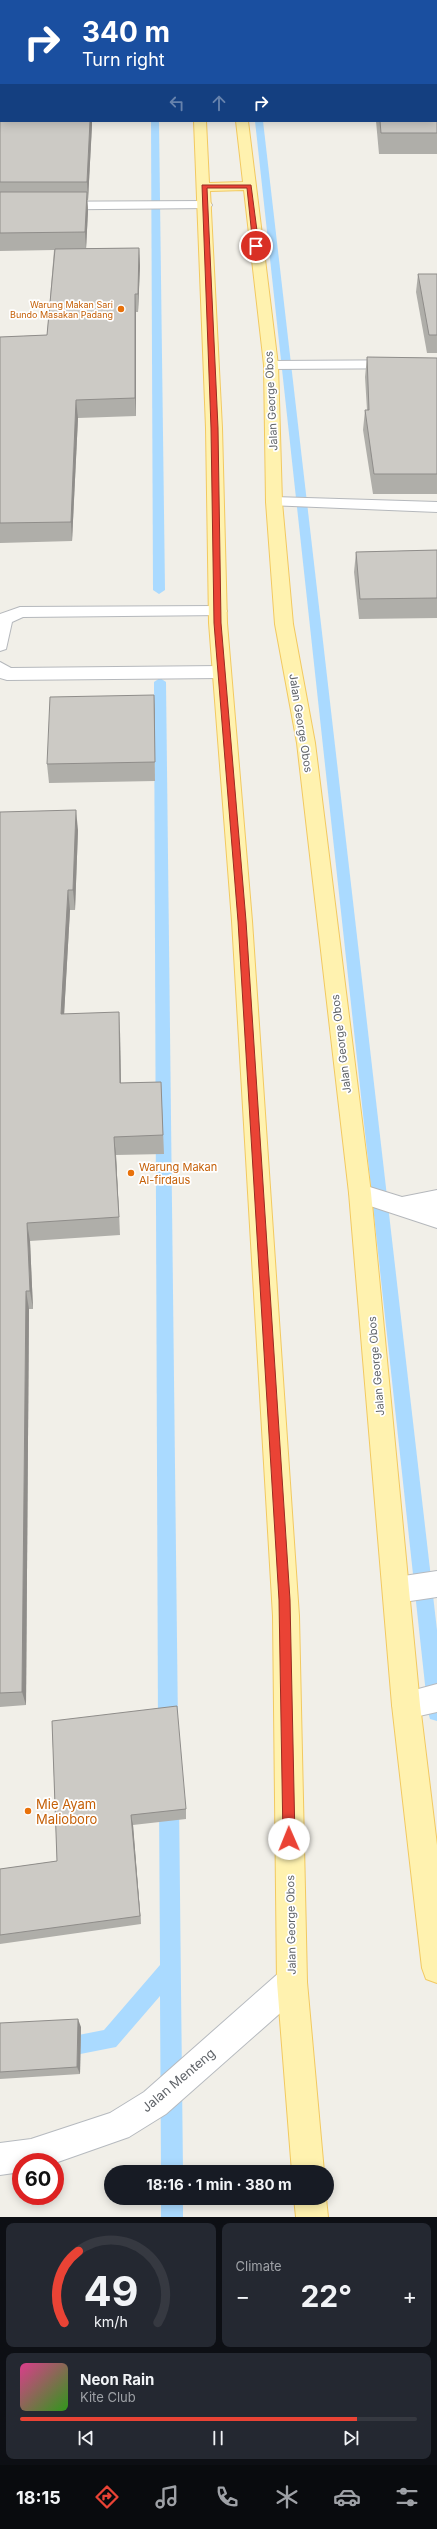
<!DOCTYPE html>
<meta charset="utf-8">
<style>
:root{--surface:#171b24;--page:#242831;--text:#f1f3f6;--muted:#9ea1a6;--line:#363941;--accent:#ea4335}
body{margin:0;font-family:Inter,sans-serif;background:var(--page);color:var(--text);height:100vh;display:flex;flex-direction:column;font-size:15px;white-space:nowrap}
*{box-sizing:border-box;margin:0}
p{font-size:13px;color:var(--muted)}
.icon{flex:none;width:22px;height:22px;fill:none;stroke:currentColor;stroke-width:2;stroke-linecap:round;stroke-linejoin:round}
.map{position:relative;height:2217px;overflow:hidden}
.side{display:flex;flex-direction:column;gap:6px;padding:6px;background:#0d0f14;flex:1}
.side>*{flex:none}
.hud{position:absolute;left:0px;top:0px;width:437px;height:122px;box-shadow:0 2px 10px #0003;background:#1a4fa0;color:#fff;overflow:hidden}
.speed{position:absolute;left:12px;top:2153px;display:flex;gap:8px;font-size:20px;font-weight:700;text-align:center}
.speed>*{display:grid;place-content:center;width:52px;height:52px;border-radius:50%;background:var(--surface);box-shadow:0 2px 10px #0003;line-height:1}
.speed .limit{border:6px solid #d22;background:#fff;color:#111}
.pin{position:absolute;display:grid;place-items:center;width:34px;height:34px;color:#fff;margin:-17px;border:2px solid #fff;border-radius:50%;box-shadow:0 1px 4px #0007}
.me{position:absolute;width:44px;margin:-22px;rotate:359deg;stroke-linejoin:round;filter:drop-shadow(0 0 3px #0008)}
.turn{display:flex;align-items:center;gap:14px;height:84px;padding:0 16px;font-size:18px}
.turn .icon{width:52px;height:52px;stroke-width:2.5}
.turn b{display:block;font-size:28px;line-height:34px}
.lanes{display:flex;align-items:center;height:38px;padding:0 16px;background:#0003;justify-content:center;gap:20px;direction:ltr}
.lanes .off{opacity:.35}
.big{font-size:30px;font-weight:700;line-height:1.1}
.side .widget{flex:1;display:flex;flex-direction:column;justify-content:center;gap:6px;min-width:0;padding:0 14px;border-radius:8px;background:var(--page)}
.side .dial{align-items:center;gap:0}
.dial svg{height:104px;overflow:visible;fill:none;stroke:var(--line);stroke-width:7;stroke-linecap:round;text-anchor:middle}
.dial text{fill:var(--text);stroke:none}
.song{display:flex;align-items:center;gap:12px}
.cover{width:48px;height:48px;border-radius:6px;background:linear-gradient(135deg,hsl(330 70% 55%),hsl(110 70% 35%))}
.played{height:4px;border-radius:2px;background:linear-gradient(90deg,var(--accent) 85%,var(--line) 85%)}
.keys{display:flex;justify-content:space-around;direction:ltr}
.heat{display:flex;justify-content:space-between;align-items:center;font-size:22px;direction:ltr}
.side .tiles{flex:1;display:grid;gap:6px;grid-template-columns:1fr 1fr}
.widget:last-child{grid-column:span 2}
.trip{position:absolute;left:104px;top:2165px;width:230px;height:40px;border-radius:20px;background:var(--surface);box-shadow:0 2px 10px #0003;font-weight:700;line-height:40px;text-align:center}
.menu{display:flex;height:64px;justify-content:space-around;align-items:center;background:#090b0e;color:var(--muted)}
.menu .icon{width:28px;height:28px}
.menu .current{color:var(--accent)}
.menu b{font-size:18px;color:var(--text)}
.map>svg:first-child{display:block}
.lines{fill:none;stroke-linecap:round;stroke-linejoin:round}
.stream{fill:#aadaff;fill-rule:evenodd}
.lane-casing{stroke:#b5b8bc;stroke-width:2}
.street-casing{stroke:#b5b8bc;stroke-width:2}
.secondary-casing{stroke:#b6babf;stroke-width:2}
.primary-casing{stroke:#f2c960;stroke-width:2}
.lane{fill:#fff;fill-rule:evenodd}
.street{fill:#fff;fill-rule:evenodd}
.secondary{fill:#fff;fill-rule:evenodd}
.primary{fill:#fff2af;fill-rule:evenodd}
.wall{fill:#afaea9}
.shaded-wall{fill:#8f8d8a}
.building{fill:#cccac5;stroke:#8f8d8a}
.route{fill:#ea4335;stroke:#982c22}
.food-dot{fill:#e8710a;stroke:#fff;stroke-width:1.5}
.labels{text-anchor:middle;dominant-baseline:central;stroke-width:3.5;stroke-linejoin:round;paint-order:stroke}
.far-food-label{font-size:9px;fill:#c56008;stroke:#fff;text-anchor:end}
.street-label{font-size:11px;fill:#5f6368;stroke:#fff}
.food-label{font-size:11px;fill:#c56008;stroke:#fff;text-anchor:start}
.near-food-label{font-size:13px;fill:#c56008;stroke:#fff;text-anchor:start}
.near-street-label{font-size:13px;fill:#5f6368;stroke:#fff}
</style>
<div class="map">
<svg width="437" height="2217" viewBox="0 0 437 2217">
<rect width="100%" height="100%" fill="#f1efe8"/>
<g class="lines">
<!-- stream -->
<g class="stream">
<rect x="150" y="0" width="8" height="1"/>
<rect x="242" y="0" width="8" height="1"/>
<path d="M151,121h8l6,469 -6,4 -6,-4z"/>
<path d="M255,121h8l174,1509v91l-7,-2 -2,-7z"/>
<path d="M160,678l6,4 12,1045 -3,7 -7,3 -7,-3 -3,-7 -4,-1045z"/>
<path d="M169,1791l7,3 3,7 4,371h-22l-1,-176 -44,51 -56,11 -7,-4 -4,-7 4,-7 51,-10 56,-65 -1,-164 3,-7z"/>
<rect x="161" y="2198" width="22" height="19"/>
</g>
<!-- lane casing -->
<g class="lane-casing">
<g id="lane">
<path d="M279,0h12l-13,1z"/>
<path d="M218,606l6,1 3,4 -3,4 -201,2 -11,5 -6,27 -6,2v-37l20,-7z"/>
<path d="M0,662l11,6 210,-2 6,2 3,4 -3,4 -6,2 -214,2 -7,-2z"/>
<path d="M360,1184l42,13 35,-7v38l-85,-28 -3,-7 3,-7z"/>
</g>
</g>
<!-- street casing -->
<g class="street-casing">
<g id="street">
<path d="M205,201l5,1 2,3 -2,3 -210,2v-8z"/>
<path d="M437,360v8l-166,1 -7,-4 7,-4z"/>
<path d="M274,497l163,5v10l-169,-7 -2,-3z"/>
</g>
</g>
<!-- secondary casing -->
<g class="secondary-casing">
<g id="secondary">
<path d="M437,1571v26l-40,6 -9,-4 -4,-9 4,-9 9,-4z"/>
<path d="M437,1684v28l-31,7 -10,-4 -4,-10 4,-10z"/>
<path d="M292,1967l11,4 4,11 -4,11 -137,121 -37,23 -74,26 -34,-1v10l-21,3v-32l31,-4 79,-26 34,-21 137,-121z"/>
</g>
</g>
<!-- primary casing -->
<g class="primary-casing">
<g id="primary">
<rect x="179" y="0" width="12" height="1"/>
<rect x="226" y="0" width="12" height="1"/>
<path d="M194,121h12l3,62 34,-1 -7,-61h12l30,244 4,137 11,122 22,119 56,450 49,512 17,140v138l-11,-4 -4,-11 -30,-263 -43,-512 -52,-450 -22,-119 -9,-122 -2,-137 -20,-175 -34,1 12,237 5,195 25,298 47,695 8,366 17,190h-32l-15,-190 -4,-366 -41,-695 -23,-298 -3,-195z"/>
<path d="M294,2198h32l2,19h-32z"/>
</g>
</g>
<!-- lane -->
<use href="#lane" class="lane"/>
<!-- street -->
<use href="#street" class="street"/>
<!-- secondary -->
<use href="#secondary" class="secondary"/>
<!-- primary -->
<use href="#primary" class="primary"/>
</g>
<!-- wall -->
<g class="wall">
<path d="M0,0h56v1h-55l91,124 -4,75h-1l1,11 -2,37h53l1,18 -2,46h-2v104l-58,2 -6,123 -72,2v-206l47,-2 7,-85 -54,1z"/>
<path d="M303,0h134v154h-58l-3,-33h60v-120h-133z"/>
<path d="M418,274h19v79h-10l-11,-61z"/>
<path d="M367,357l70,1v136h-64l-10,-64 2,-20h2l-2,-33z"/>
<path d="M437,550v68l-78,1 -5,-47 2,-20z"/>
<path d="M154,695l1,86 -106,2 -2,-19z"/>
<path d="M0,812l78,18 -3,80h-5l-6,104 56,17 1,52 40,-1 3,72 -48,1 4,80 -90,6 3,68h-4l-3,396 -26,2z"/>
<path d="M52,1721l134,88v10l-53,6 8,99 -141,20v-75l57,-8z"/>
<path d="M0,2023l81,4 -1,47 -80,5z"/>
</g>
<!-- shaded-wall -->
<g class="shaded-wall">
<path d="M90,121h2v4l-4,75 -1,-18z"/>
<path d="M87,192l1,19 -2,39 -1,-18z"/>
<path d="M139,248l1,18 -2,46v-18z"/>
<path d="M135,294l1,18v104l-1,-18z"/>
<path d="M76,400l2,18 -6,123 -1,-19z"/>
<path d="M154,695l1,18v68v-19z"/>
<path d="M76,810l2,20 -3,80 -2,-20z"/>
<path d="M68,890l2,20 -7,124 -2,-20z"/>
<path d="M119,1012l1,19 1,71 -1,-19z"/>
<path d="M114,1137l2,18 4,80 -1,-18z"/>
<path d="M27,1223l3,18 3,68 -3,-18z"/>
<path d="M26,1291l3,18 -3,396 -4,-13z"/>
<path d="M131,1815l2,10 8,99 -1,-8z"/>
<path d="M78,2019l3,8 -1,47 -3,-7z"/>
</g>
<!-- building -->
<g class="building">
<path d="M0,0h51v1h-50v120h89l-3,61h-87v-113l1,-6h-1v-42l1,-6 -1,-1z"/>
<path d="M304,0h133v44h-1l1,9v80h-56l-1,-12h56v-120h-132z"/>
<path d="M0,192h87l-2,40 -85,1z"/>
<path d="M139,248l-1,46h-3v104l-59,2 -5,122 -71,1v-186l47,-2 8,-86z"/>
<path d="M418,274h19v61h-8z"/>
<path d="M367,357l70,1v116h-63l-9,-64h4z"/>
<path d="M437,550v48l-77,1 -4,-47z"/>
<path d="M154,695l1,67 -108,2 3,-67z"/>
<path d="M76,810l-3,80h-5l-7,124 58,-2 1,71 41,-1 2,53 -49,2 5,80 -92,6 3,68h-4l-4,401 -22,1v-881z"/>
<path d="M177,1706l9,103 -55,6 9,101 -140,19v-66l57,-8 -5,-140z"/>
<path d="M78,2019l-1,48 -77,5v-49z"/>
</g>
<!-- route -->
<path class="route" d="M202,185h49l8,61h-6l-6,-58h-40l11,240 3,195 25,298 44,679 5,239 -6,6 -6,-6 -4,-239 -41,-679 -24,-298 -3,-195z"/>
<!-- markers -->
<g class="food-dot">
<circle cx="121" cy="309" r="4"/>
<circle cx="131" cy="1173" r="4"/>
<circle cx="28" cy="1811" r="4"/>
</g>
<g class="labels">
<!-- far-food labels -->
<g class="far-food-label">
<text x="113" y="304">Warung Makan Sari<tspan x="113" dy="10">Bundo Masakan Padang</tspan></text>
</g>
<!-- street labels -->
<g class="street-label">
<text transform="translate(271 401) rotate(-93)">Jalan George Obos</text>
<text transform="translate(301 723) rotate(81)">Jalan George Obos</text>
<text transform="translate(341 1044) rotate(-97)">Jalan George Obos</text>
<text transform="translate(376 1366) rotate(-95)">Jalan George Obos</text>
<text transform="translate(291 1925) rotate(-91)">Jalan George Obos</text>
</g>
<!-- food labels -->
<g class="food-label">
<text x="139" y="1167">Warung Makan<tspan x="139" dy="13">Al-firdaus</tspan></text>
</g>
<!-- near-food labels -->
<g class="near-food-label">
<text x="36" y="1804">Mie Ayam<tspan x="36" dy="15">Malioboro</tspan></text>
</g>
<!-- near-street labels -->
<g class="near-street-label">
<text transform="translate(178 2080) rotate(-40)">Jalan Menteng</text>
</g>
</g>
</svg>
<div class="speed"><div class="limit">60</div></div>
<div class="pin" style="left:256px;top:246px;background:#d93025"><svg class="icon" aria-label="arrive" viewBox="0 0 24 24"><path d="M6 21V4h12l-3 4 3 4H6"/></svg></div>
<svg class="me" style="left:289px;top:1839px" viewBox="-20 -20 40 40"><circle r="19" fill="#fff"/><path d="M0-13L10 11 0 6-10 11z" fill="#ea4335"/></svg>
<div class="trip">18:16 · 1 min · 380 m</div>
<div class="hud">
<div class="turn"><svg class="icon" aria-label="right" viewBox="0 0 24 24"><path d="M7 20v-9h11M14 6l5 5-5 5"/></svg><div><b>340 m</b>Turn right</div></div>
<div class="lanes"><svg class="icon off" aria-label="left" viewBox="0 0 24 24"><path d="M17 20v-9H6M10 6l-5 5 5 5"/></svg><svg class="icon off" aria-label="ahead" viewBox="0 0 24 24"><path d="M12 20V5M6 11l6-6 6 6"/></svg><svg class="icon" aria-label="right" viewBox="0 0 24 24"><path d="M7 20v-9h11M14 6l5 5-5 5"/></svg></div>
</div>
</div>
<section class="side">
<div class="tiles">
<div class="widget dial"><svg viewBox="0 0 100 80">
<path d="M14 69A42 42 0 1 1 86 69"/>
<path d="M14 69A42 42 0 0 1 25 14" stroke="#ea4335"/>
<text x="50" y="56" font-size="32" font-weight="700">49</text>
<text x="50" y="72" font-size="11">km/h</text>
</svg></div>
<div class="widget"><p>Climate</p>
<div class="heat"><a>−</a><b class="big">22°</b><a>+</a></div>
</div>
<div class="widget">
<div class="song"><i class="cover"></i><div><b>Neon Rain</b><p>Kite Club</p></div></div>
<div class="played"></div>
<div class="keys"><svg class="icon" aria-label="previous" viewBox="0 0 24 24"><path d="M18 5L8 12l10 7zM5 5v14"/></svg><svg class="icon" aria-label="pause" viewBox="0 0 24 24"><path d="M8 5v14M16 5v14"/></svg><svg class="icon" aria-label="next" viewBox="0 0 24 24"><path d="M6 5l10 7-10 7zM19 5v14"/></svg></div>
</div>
</div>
</section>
<nav class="menu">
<b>18:15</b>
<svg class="icon current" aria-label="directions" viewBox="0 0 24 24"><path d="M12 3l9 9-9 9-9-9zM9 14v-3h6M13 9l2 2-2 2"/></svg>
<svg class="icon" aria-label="music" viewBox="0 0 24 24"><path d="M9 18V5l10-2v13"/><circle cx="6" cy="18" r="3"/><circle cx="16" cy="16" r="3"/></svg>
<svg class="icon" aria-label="phone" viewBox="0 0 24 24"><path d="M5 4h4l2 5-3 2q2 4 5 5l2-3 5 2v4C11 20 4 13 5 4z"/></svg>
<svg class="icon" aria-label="climate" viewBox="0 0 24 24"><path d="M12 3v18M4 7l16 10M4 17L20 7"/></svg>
<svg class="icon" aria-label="car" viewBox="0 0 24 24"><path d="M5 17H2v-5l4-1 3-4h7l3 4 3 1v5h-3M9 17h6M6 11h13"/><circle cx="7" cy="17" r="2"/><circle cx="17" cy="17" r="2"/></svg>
<svg class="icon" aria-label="filters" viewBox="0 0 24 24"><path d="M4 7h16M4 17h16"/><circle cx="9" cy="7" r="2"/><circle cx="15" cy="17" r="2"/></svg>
</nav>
